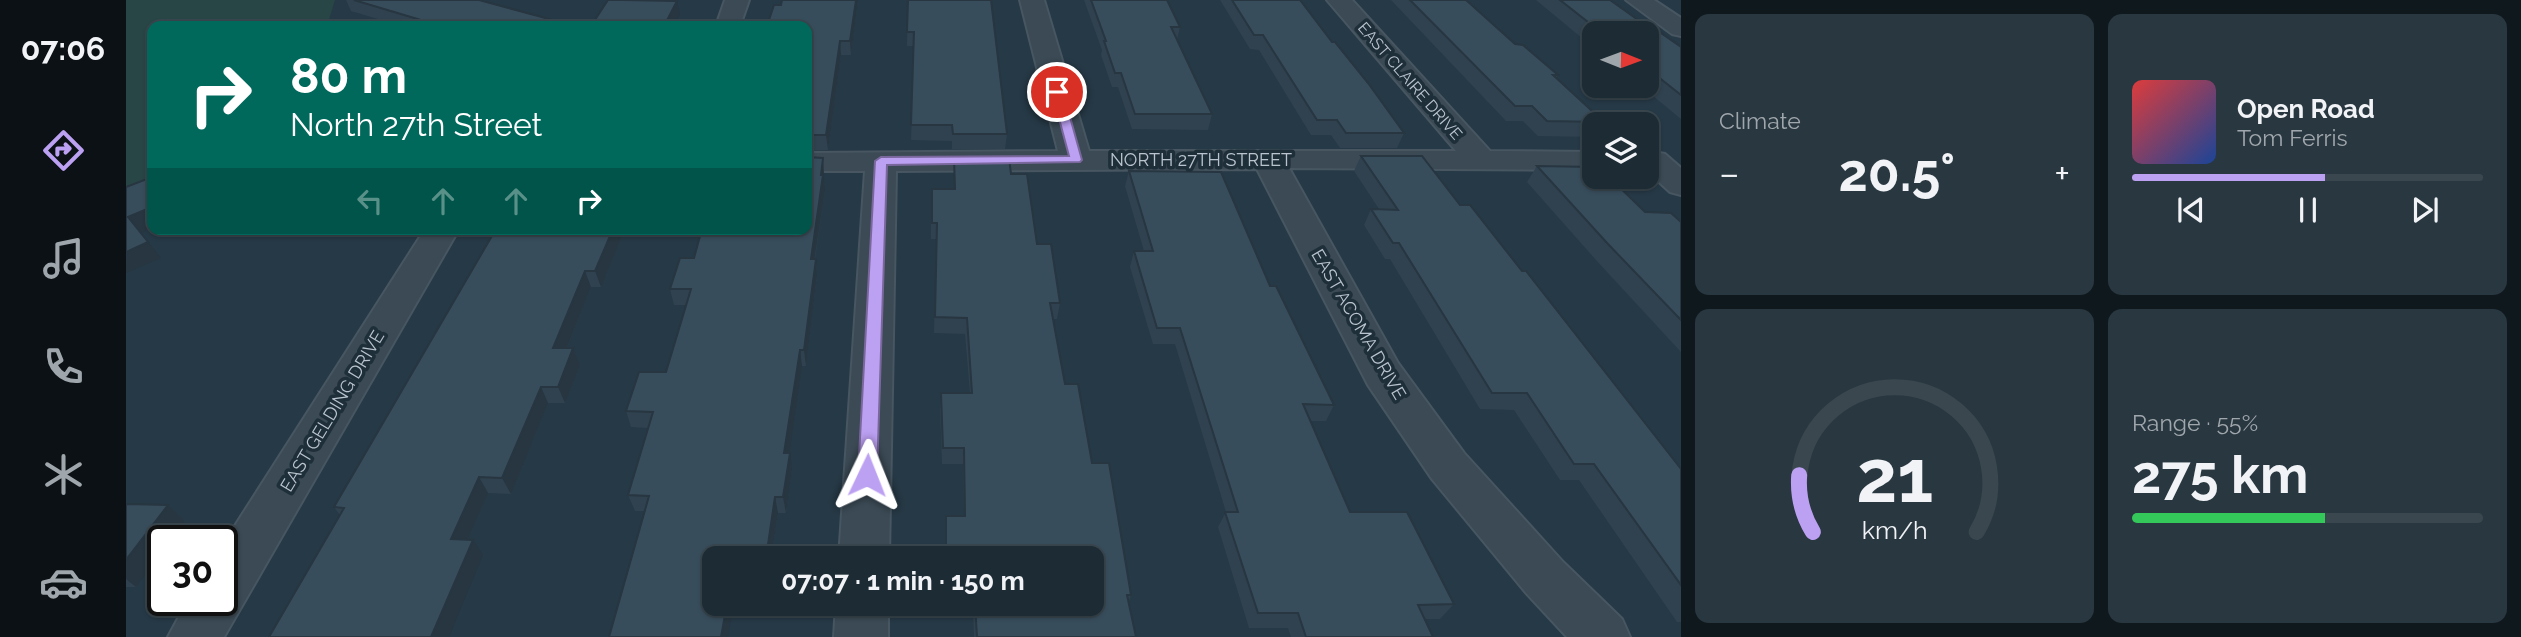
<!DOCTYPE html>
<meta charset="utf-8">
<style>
:root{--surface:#1c2b34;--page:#293740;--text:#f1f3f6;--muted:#a0a7ac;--line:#3a474f;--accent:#bca0f2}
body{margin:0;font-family:Raleway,sans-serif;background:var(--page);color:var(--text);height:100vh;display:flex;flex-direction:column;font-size:26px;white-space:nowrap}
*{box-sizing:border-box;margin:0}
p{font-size:23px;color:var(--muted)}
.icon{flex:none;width:38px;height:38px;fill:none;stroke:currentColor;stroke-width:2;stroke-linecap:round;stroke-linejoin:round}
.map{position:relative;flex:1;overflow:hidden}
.drawer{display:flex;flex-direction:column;gap:14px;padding:14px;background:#0f181d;width:840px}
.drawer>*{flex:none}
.hud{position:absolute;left:21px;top:21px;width:665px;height:214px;border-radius:14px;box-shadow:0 2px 5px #0004,0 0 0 2px var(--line);background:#00695c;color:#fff;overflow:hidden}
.needle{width:46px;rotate:91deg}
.fabs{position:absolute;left:1456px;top:21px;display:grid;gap:14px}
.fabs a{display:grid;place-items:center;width:77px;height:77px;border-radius:14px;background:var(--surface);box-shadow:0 2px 5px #0004,0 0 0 2px var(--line);font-size:35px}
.speed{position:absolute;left:21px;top:525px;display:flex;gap:14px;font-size:35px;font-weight:700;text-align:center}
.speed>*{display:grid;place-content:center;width:91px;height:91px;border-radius:50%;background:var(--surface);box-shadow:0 2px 5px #0004,0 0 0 2px var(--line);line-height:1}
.speed .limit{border:4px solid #111;border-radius:10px;background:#fff;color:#111}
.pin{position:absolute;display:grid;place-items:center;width:60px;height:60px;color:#fff;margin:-30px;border:4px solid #fff;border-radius:50%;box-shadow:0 2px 7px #0007}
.me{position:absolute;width:77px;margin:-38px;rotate:2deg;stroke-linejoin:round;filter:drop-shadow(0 0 5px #0008)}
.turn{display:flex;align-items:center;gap:24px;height:147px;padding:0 28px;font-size:32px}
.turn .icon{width:91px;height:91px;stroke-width:2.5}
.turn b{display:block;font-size:49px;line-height:60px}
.lanes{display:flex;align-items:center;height:66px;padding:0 28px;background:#0003;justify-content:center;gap:35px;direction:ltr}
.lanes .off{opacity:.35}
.big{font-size:52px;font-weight:700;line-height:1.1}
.drawer .tile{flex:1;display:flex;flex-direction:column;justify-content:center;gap:10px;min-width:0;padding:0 24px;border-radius:14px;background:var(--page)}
.drawer .dial{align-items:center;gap:0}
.dial svg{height:182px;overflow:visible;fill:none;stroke:var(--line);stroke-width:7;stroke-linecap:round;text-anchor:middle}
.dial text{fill:var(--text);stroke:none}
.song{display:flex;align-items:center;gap:21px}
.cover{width:84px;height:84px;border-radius:10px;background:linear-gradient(135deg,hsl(0 70% 55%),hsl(220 70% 35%))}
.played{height:7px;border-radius:4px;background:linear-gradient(90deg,var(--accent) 55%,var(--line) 55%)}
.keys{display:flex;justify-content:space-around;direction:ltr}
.heat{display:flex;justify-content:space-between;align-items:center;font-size:38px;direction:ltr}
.charge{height:10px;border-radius:5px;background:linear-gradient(90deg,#34c759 55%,var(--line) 0)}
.drawer .tiles{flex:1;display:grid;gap:14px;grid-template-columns:repeat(2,1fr)}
.trip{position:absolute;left:576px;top:546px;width:402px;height:70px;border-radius:14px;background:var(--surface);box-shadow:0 2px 5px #0004,0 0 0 2px var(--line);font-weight:700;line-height:70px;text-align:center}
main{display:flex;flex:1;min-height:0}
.tabs{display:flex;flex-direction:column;width:126px;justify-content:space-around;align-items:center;background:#0b1115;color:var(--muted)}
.tabs .icon{width:49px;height:49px}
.tabs .current{color:var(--accent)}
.tabs b{font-size:32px;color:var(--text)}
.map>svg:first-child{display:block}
.green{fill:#284645}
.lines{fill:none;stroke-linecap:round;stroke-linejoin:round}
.minor-casing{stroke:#475661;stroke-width:4}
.minor{fill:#3b4a55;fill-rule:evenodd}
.wall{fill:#30424f}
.shaded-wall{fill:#273640}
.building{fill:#384d5c;stroke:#273640;stroke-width:2}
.route{fill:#bca0f2;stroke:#7a689d;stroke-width:2}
.labels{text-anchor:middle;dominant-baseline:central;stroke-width:7;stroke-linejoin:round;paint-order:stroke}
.far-street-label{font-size:16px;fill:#b9c4ce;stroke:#1f2f3a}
.street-label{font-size:18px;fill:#b9c4ce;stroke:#1f2f3a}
</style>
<main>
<nav class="tabs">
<b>07:06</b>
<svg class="icon current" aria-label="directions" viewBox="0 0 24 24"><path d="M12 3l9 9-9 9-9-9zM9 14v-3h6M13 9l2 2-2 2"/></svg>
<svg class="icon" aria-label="music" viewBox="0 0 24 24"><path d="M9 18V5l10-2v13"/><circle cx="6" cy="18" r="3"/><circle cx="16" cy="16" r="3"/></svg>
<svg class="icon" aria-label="phone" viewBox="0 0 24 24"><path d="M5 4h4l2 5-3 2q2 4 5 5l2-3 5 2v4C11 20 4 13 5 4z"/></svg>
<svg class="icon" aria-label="climate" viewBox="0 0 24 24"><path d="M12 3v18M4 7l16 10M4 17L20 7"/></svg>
<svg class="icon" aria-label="car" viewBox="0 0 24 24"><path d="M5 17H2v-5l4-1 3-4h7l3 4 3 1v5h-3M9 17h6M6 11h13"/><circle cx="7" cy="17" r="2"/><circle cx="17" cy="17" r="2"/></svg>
</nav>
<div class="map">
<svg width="1555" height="637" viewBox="0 0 1555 637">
<rect width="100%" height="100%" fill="#263946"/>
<!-- green -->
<path class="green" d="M0,0h209l-8,26h-175v166l-26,7z"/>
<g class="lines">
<!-- minor casing -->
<g class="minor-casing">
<g id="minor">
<path d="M599,0h24l-9,26h-24z"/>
<path d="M894,0h24l45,151h367l-129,-151h25l138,151 104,1v18l-305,-2 109,195 66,90 99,109 59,57 8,18h-63l-40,-43 -95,-115 -64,-94 -111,-216 -361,2 -7,387h-50l26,-387h-58v-18l251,-2z"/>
<path d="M1500,0h28l27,18v18l-9,-2z"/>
<path d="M1528,152l11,2 16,14v27l-11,-3 -23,-21v-18z"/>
<path d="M299,229h34l-235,408h-56l20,-37h34v-54z"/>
<path d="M710,604h52v33h-54z"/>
</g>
</g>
<!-- minor -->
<use href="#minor" class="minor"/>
</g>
<!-- wall -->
<g class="wall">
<path d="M220,0h133l72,26h-150l-50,-15z"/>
<path d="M656,0h76l-7,55h-10l-13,95 -21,1v-125z"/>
<path d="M782,0l99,134 -2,15h-53v-8l-41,-1 3,-94h-7z"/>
<path d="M958,0h83l13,27 -3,13 35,74 -4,16 -76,-1 -14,-42h-6l-11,-32 1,-5z"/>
<path d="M1094,0h80l104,133 -7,15h-57l-9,-13h-20l-52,-85 -9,-1z"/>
<path d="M1265,0h75l49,44 43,31 -2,4 48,43 -2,2h-8v13l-56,-1 -15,-15h-17z"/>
<path d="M1410,0h74l71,47v72l-40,-33h6v-53h-53v15z"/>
<path d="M1235,156l99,49 221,264v153h-4l-98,-142h-19l-46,-70 -34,-1 -90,-150h-5l-21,-34 7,-16h8l-25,-38z"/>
<path d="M828,158l57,16 49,129 -3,16h-4l12,65 27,79 39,132 -2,6 7,36h-162l-1,-32 -26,-1h145v-46h-147l1,-42h18l-1,-52h-21l-2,-55 1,-16h29l-5,-59 -31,-1 2,-94h-5v-34l1,-16h22z"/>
<path d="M1411,166l108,46 36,10v130l-85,-92 -69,-78z"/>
<path d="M1003,171l141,115 64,119 -8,16h-16l40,91 104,92 -14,15h-15l8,18h-142l-3,-9h-39l-31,-101 8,-15 -51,-168h-22l-23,-77 4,-16h10l-19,-65z"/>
<path d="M698,174l1,16 -10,69h1l1,16 -11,91h-4l-13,87 3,16 -6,44h-8l-7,45h-57l-69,-47h-10l-7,-16 20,-67 -17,-1 -5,-16 40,-39 20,-67h-12l-4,-16 24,-31z"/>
<path d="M499,229l-24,58h-10l-24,61h6l7,17 -15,38h-17l-37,91 -23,-1 -20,46 15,16 -143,-40 -6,-8z"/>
<path d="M0,504l42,1 17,16 -15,20h-7l-27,46h-10z"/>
</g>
<!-- shaded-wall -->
<g class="shaded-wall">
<path d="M730,0h2l-7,55 -1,-14z"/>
<path d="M551,1l3,13 -6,12h-10z"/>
<path d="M423,19l2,7h-15z"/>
<path d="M714,41l1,14 -13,95 -2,-15z"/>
<path d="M697,158l2,32 -13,85 -1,-16z"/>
<path d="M26,207v21l-11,5 20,25 -35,15 2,-56z"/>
<path d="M487,229h12l-24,58 -6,-16z"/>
<path d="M690,259l1,16 -11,91 -2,-16z"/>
<path d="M459,271l6,16 -31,78 -7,-17z"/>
<path d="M447,348l7,17 -15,38 -7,-16z"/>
<path d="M674,350l2,16 -15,103 -3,-16z"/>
<path d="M415,387l7,16 -37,91 -9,-16z"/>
<path d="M664,453l2,16 -6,44 -3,-16z"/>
<path d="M353,477l9,16 -27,62 -10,-16z"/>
<path d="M649,497l3,16 -7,45h-5z"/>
<path d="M42,505l17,16 -15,20h-7v9l-27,37 -10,-8v-19z"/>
<path d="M347,540l10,15 -34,82h-18z"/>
<path d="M601,604h7l-6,33h-7z"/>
</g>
<!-- building -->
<g class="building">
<path d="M228,0h125l70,19 -13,7h-95z"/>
<path d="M482,0h15l54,1 -13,25h-73z"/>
<path d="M656,0h74l-6,41h-10l-14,94h-19v-109h-40l7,-21h7z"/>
<path d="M782,0h83l16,134h-54l-1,-9h-41l3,-93h-7z"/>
<path d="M965,0h76l13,27h-9l41,87h-77l-14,-41h-6l-11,-32h2z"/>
<path d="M1106,0h68l32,42h3l33,41 36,50h-58l-9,-13h-20l-54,-85h-9z"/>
<path d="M1284,0h56l49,44 8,1 35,30h-5l51,47 -57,-1 -15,-15h-17z"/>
<path d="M1434,0h50l31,22h4l36,25v48l-34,-27v-35h-45z"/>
<path d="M1235,156h61l38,49h10l52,66h4l155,198v116l-87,-121h-20l-47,-71h-35l-93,-150h-6l-22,-34 27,1z"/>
<path d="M681,157l16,1 -2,17h2l-12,84h5l-12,91h-4l-16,103h6l-7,44h-8l-9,61h-52v46h13l-6,33h-112l40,-141 -21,-1 25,-83 -27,-1 13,-39h27l25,-83h-21l10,-31h14l8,-29h105z"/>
<path d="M828,158h55l2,16h16l10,70h14l9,59h-10l15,81h13l14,79h17l22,132h-4l9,42h-159l-2,-33h117v-46h-146v-42h19l-1,-68h-21l-2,-55h31l-5,-75 -32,-1 2,-94h-5v-34h23z"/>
<path d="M1411,166l57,1v10h15l36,35 26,1 10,9v98l-73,-76z"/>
<path d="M1003,171l92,1 49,114h6l58,119 -31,-1 47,108h57l47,92 -36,1 15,32h-127l-8,-24h-40l-33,-101h13l-58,-184h-23l-23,-77h19z"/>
<path d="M26,177v30l-24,10 20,25 -22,10v-65z"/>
<path d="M370,229h117l-18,42h-10l-32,77h20l-15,39h-17l-39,91 -23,-1 -28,62 22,1 -42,97h-162l75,-129 -10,-1z"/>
<path d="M0,504l42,1 -42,55z"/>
</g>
<!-- route -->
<path class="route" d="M931,88l6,4 19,68 -2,2 -193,3 -10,310 -3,5 -7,2 -6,-2 -3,-5 17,-314 6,-4 188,-1 -17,-64z"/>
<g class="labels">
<!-- far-street labels -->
<g class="far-street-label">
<text transform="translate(1284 81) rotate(49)">EAST CLAIRE DRIVE</text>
</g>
<!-- street labels -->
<g class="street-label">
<text x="1075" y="159">NORTH 27TH STREET</text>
<text transform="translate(1233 324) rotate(60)">EAST ACOMA DRIVE</text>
<text transform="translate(206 411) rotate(-59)">EAST GELDING DRIVE</text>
</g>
</g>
</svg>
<div class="fabs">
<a><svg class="needle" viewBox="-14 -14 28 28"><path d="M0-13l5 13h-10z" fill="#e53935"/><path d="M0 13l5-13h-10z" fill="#a0a7ac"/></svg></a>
<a><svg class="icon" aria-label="layers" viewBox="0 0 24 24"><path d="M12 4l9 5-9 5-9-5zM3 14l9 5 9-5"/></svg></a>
</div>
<div class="speed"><div class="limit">30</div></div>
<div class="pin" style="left:931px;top:92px;background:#d93025"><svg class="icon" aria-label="arrive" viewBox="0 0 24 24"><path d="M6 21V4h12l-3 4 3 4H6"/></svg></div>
<svg class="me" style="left:741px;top:475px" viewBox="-20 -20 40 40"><path d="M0-17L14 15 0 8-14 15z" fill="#bca0f2" stroke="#fff" stroke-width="4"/></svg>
<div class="trip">07:07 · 1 min · 150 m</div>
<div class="hud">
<div class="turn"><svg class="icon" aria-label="right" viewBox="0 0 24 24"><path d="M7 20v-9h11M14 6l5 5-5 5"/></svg><div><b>80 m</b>North 27th Street</div></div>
<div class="lanes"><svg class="icon off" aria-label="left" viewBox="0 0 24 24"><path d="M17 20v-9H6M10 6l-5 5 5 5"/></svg><svg class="icon off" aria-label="ahead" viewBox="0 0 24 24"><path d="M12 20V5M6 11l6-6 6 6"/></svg><svg class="icon off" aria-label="ahead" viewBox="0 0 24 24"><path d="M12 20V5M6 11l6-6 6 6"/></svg><svg class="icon" aria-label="right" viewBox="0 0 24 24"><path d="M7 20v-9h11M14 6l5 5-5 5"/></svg></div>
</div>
</div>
<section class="drawer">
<div class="tiles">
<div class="tile"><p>Climate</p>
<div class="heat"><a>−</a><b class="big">20.5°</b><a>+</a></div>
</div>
<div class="tile">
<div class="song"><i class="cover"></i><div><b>Open Road</b><p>Tom Ferris</p></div></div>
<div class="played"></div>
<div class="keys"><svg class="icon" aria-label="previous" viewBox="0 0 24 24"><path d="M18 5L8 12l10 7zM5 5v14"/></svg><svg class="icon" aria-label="pause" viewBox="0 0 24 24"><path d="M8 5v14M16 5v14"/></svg><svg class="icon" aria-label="next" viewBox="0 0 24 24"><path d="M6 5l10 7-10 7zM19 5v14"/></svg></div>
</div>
<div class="tile dial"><svg viewBox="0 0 100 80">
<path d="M14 69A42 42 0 1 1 86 69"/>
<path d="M14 69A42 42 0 0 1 8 44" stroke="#bca0f2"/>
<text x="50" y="56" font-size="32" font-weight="700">21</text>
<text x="50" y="72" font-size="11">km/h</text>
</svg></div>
<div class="tile"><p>Range · 55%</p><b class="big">275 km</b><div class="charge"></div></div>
</div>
</section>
</main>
